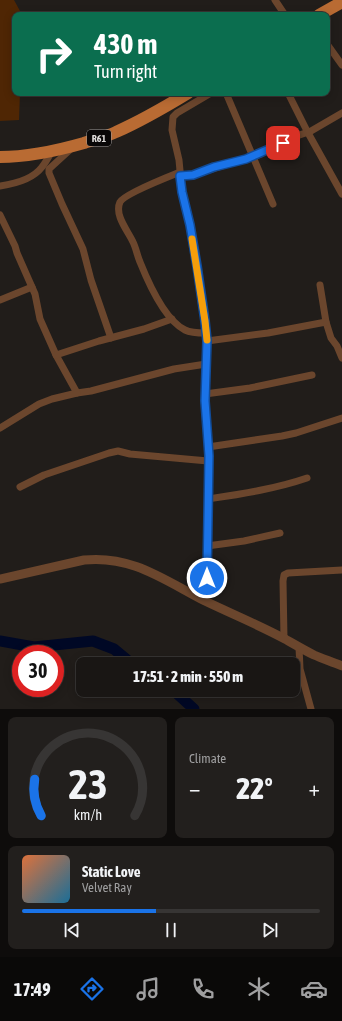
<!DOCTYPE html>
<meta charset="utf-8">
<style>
:root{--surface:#191614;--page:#221f1d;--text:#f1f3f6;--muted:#9f9fa0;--line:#373534;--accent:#1a73e8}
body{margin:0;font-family:"Asap Condensed",sans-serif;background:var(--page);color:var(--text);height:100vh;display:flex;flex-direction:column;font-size:15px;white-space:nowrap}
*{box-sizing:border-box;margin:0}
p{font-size:13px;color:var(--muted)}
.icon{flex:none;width:22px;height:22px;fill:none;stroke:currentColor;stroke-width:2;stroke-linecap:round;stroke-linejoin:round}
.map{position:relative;height:709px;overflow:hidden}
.panel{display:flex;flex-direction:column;gap:8px;padding:8px;background:#0e0c0b;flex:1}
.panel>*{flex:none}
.banner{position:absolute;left:12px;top:12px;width:318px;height:84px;border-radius:8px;box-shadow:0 2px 10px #0003,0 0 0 1px var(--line);background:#0b6e4f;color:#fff;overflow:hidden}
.speed{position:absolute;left:12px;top:645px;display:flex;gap:8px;font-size:20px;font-weight:700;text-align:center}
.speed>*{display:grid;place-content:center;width:52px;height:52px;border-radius:50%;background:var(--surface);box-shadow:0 2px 10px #0003,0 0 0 1px var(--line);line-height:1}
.speed .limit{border:6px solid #d22;background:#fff;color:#111}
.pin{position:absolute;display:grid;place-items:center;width:34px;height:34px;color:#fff;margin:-17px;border-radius:8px;box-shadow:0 2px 6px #0006}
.me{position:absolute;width:44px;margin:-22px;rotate:0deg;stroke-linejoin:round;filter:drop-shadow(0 0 3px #0008)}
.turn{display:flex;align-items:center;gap:14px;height:84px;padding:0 16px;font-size:18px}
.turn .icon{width:52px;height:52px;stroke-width:2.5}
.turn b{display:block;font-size:28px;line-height:34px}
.big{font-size:30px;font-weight:800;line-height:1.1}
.panel .card{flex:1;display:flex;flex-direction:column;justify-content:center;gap:6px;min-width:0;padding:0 14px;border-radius:8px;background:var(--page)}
.panel .dial{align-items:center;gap:0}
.dial svg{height:104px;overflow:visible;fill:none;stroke:var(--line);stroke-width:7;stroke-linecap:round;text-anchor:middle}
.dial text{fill:var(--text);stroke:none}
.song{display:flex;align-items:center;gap:12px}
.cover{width:48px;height:48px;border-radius:6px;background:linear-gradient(135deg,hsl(20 70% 55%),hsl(200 70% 35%))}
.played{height:4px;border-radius:2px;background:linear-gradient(90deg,var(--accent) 45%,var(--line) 45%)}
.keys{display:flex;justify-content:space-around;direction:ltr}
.heat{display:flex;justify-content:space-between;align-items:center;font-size:22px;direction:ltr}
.panel .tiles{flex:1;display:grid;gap:8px;grid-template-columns:1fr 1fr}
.card:last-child{grid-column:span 2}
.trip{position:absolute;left:76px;top:657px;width:224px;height:40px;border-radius:8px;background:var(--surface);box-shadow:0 2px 10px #0003,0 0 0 1px var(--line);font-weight:800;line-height:40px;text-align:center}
.tabs{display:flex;height:64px;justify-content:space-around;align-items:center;background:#0a0908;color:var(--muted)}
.tabs .icon{width:28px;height:28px}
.tabs .on{color:var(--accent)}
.tabs b{font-size:18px;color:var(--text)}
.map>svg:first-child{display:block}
.green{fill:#4f2604}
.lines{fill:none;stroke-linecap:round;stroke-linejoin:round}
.river{stroke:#000825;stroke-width:11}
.minor{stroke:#6b462d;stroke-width:7}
.tertiary{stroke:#6b462d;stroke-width:9}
.primary{stroke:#b96b33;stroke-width:12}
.route-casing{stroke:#114b97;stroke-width:10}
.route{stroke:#1a73e8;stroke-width:7}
.slow{stroke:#f59e0b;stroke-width:7}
.labels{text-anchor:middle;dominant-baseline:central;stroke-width:4;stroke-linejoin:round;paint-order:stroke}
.shield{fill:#090707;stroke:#9f9c9b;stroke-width:1}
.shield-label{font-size:10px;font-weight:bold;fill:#dfdcda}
</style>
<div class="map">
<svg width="342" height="709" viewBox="0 0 342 709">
<rect width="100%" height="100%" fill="#211d1a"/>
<!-- green -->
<path class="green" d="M0,0h14l6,11v4h-5v78h5l-1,27 -19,1z"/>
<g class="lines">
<!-- river -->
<g class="river">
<path d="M0,641l34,6 59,-6 21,8 18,15"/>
<path d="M173,690l21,19"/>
</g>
<!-- minor -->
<g class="minor">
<path d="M275,0l10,15"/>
<path d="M327,44l15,21"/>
<path d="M226,93l47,111"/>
<path d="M288,93l19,38 35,63"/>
<path d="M72,148l-23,21v4l13,31 21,45 8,31 20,58"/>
<path d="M180,172c-10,4 -56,22 -60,30 -6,13 8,29 13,40 3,6 4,13 7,20 8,20 25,58 45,68 6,3 14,3 21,3"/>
<path d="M180,176l13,-1 68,-21 33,-17 17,-6 31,-18"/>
<path d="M0,186c14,-2 33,-7 42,-19 4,-5 7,-11 10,-16"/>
<path d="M0,215l15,31 2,7 18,41 5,25 16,36 21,38 14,-2 83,-22 32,-5"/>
<path d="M320,285l6,37 5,16 6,8 5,12"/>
<path d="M0,300l32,-13"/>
<path d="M207,341l61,-8 58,-11"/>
<path d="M56,355l43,-14 45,-12 28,-10"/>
<path d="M205,394l45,-6 62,-13"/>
<path d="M0,428l39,-24 13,-5 25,-6"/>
<path d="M208,447l74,-11 14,-3 46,-15"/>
<path d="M20,487l24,-12 65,-22 9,-2 12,3 78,7"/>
<path d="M208,499c33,-5 67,-10 99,-21"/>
<path d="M207,546l37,-5 36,-8"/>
<path d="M204,600l3,-22 1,-62 1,-59 -4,-56 2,-60 -2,-20 -8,-55 -7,-41 -8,-33 -3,-32 -7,-30 1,-13 4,-4 34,-20"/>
<path d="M284,639l-1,-58 1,-6 4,-2 54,-3"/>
<path d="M299,647l1,22 11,40"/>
</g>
<!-- tertiary -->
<path class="tertiary" d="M0,579l84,-19c48,-5 80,20 121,41 27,13 54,24 80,38 9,5 19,11 29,16 9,4 19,7 28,11"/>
<!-- primary -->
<g class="primary">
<path d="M319,15l23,-13"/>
<path d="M0,157c29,0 56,-6 84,-14 11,-4 22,-6 32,-11 25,-11 49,-25 72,-39"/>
</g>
</g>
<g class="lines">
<!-- route casing -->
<g class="route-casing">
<path id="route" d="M207,578l2,-122 -4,-55 2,-60 -2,-20 -8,-55 -7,-41 -8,-33 -2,-16 13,-1 21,-8 32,-8 37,-16"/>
</g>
<!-- route -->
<use href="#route" class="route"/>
<!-- slow -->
<path class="slow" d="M192,239l13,82 2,19"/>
</g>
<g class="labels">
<!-- shield labels -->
<rect class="shield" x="87" y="130" width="24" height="16" rx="3"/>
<g class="shield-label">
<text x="99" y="138">R61</text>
</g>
</g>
</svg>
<div class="speed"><div class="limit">30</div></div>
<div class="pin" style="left:283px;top:143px;background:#d93025"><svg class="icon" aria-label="arrive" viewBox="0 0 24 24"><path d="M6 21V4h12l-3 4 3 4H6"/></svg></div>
<svg class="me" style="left:207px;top:578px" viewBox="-20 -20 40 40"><circle r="17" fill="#1a73e8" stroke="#fff" stroke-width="3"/><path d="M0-11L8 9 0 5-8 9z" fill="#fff"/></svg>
<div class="trip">17:51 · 2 min · 550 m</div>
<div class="banner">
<div class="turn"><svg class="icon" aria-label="right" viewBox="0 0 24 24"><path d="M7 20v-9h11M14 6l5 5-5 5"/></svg><div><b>430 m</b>Turn right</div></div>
</div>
</div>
<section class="panel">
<div class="tiles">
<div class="card dial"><svg viewBox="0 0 100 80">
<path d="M14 69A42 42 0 1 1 86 69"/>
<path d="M14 69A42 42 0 0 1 9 41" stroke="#1a73e8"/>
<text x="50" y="56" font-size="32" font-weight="700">23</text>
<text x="50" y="72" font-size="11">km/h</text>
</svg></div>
<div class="card"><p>Climate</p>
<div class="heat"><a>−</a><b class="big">22°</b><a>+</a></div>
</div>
<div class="card">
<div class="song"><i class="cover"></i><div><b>Static Love</b><p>Velvet Ray</p></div></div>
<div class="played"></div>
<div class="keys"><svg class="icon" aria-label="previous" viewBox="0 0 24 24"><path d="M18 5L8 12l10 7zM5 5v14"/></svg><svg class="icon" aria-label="pause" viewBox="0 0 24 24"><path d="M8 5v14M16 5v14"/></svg><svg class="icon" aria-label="next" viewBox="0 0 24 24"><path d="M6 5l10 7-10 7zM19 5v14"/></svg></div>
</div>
</div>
</section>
<nav class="tabs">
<b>17:49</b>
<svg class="icon on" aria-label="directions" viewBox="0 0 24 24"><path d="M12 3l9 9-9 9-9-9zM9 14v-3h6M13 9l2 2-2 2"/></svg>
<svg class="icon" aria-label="music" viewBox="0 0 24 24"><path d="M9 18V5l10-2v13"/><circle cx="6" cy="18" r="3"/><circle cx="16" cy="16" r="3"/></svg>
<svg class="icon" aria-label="phone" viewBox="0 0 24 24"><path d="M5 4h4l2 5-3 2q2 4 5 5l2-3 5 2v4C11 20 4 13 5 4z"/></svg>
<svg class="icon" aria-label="climate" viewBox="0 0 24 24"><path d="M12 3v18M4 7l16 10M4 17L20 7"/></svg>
<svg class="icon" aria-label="car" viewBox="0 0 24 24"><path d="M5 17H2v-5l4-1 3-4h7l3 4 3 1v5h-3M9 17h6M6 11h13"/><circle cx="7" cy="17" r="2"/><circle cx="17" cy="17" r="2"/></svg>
</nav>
